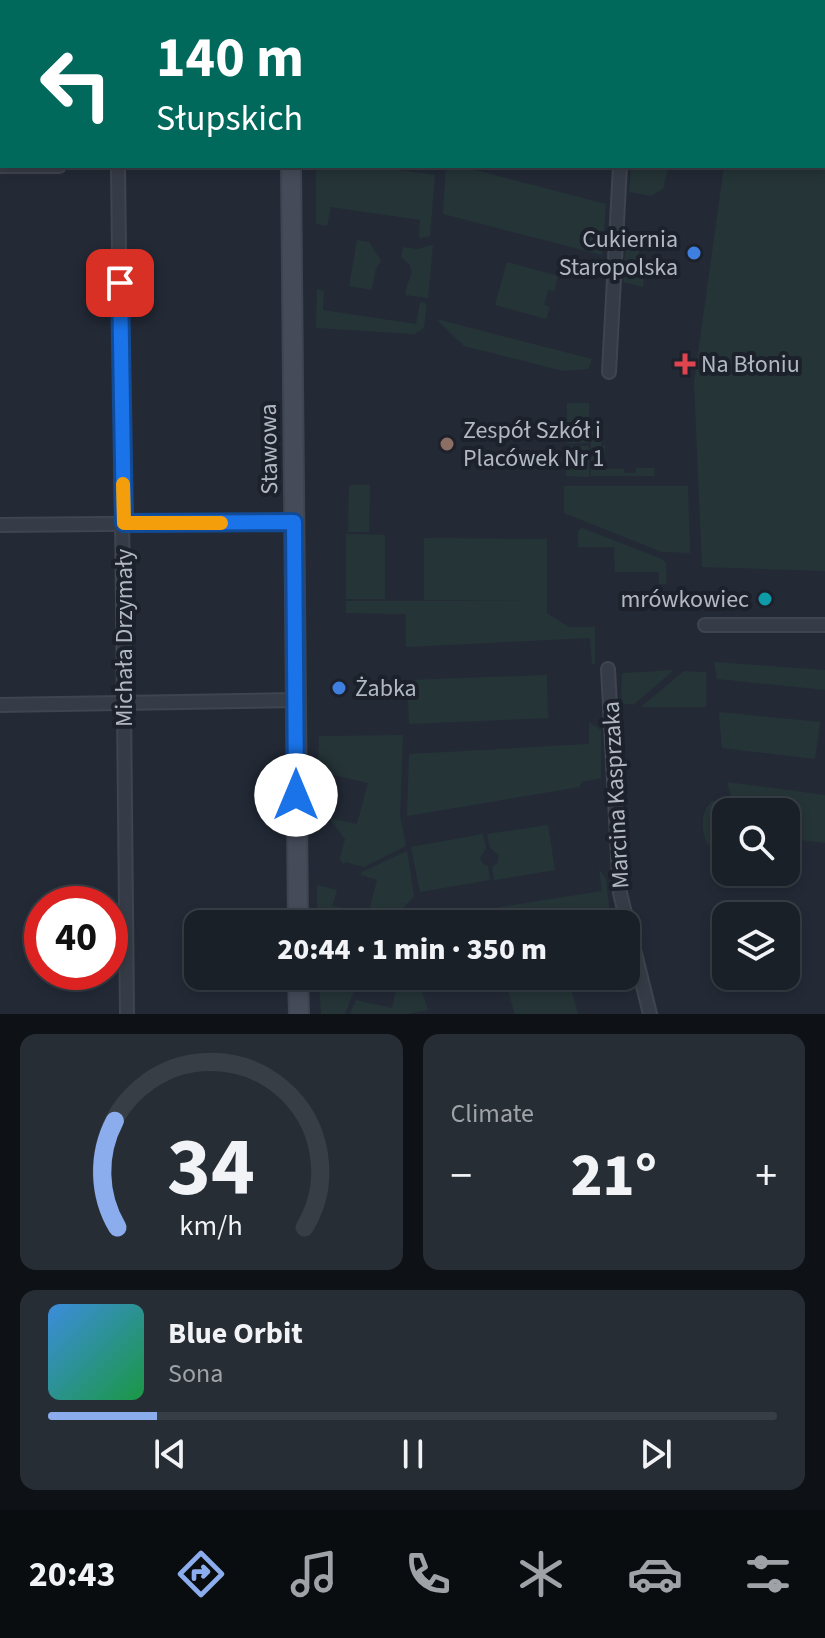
<!DOCTYPE html>
<meta charset="utf-8">
<style>
:root{--surface:#1a2028;--page:#272d34;--text:#f1f3f6;--muted:#9fa3a8;--line:#383e45;--accent:#8caded}
body{margin:0;font-family:"Source Sans 3",sans-serif;background:var(--page);color:var(--text);height:100vh;display:flex;flex-direction:column;font-size:30px;white-space:nowrap}
*{box-sizing:border-box;margin:0}
p{font-size:26px;color:var(--muted)}
.icon{flex:none;width:44px;height:44px;fill:none;stroke:currentColor;stroke-width:2;stroke-linecap:round;stroke-linejoin:round}
.map{position:relative;height:1014px;overflow:hidden}
.panel{display:flex;flex-direction:column;gap:20px;padding:20px;background:#0e1216;flex:1}
.panel>*{flex:none}
.hud{position:absolute;left:0px;top:0px;width:826px;height:168px;box-shadow:0 4px 12px #0003,0 0 0 2px var(--line);background:#00695c;color:#fff;overflow:hidden}
.buttons{position:absolute;left:712px;top:798px;display:grid;gap:16px}
.buttons a{display:grid;place-items:center;width:88px;height:88px;border-radius:16px;background:var(--surface);box-shadow:0 4px 12px #0003,0 0 0 2px var(--line);font-size:40px}
.speed{position:absolute;left:24px;top:886px;display:flex;gap:16px;font-size:40px;font-weight:700;text-align:center}
.speed>*{display:grid;place-content:center;width:104px;height:104px;border-radius:50%;background:var(--surface);box-shadow:0 4px 12px #0003,0 0 0 2px var(--line);line-height:1}
.speed .limit{border:12px solid #d22;background:#fff;color:#111}
.pin{position:absolute;display:grid;place-items:center;width:68px;height:68px;color:#fff;margin:-34px;border-radius:16px;box-shadow:0 4px 12px #0006}
.me{position:absolute;width:88px;margin:-44px;rotate:0deg;stroke-linejoin:round;filter:drop-shadow(0 0 6px #0008)}
.turn{display:flex;align-items:center;gap:28px;height:168px;padding:0 24px;font-size:36px}
.turn .icon{width:104px;height:104px;stroke-width:2.5}
.turn b{display:block;font-size:56px;line-height:68px}
.big{font-size:60px;font-weight:800;line-height:1.1}
.panel .card{flex:1;display:flex;flex-direction:column;justify-content:center;gap:12px;min-width:0;padding:0 28px;border-radius:16px;background:var(--page)}
.panel .dial{align-items:center;gap:0}
.dial svg{height:208px;overflow:visible;fill:none;stroke:var(--line);stroke-width:7;stroke-linecap:round;text-anchor:middle}
.dial text{fill:var(--text);stroke:none}
.song{display:flex;align-items:center;gap:24px}
.cover{width:96px;height:96px;border-radius:12px;background:linear-gradient(135deg,hsl(210 70% 55%),hsl(140 70% 35%))}
.played{height:8px;border-radius:4px;background:linear-gradient(90deg,var(--accent) 15%,var(--line) 15%)}
.keys{display:flex;justify-content:space-around;direction:ltr}
.heat{display:flex;justify-content:space-between;align-items:center;font-size:44px;direction:ltr}
.panel .tiles{flex:1;display:grid;gap:20px;grid-template-columns:1fr 1fr}
.card:last-child{grid-column:span 2}
.trip{position:absolute;left:184px;top:910px;width:456px;height:80px;border-radius:16px;background:var(--surface);box-shadow:0 4px 12px #0003,0 0 0 2px var(--line);font-weight:800;line-height:80px;text-align:center}
.menu{display:flex;height:128px;justify-content:space-around;align-items:center;background:#0a0d10;color:var(--muted)}
.menu .icon{width:56px;height:56px}
.menu .current{color:var(--accent)}
.menu b{font-size:36px;color:var(--text)}
.map>svg:first-child{display:block}
.green{fill:#253437}
.lines{fill:none;stroke-linecap:round;stroke-linejoin:round}
.street-casing{stroke:#3f4550;stroke-width:16}
.secondary-casing{stroke:#3f4550;stroke-width:22}
.street{stroke:#363c47;stroke-width:12}
.secondary{stroke:#454b59;stroke-width:18}
.route-casing{stroke:#114b97;stroke-width:20}
.route{stroke:#1a73e8;stroke-width:14}
.slow{stroke:#f59e0b;stroke-width:14}
.shop-dot{fill:#3f7fe0;stroke:#1c212b;stroke-width:3}
.health-dot{fill:#e0444e;stroke:#1c212b;stroke-width:3}
.education-dot{fill:#8d6e63;stroke:#1c212b;stroke-width:3}
.culture-dot{fill:#0f9aa8;stroke:#1c212b;stroke-width:3}
.labels{text-anchor:middle;dominant-baseline:central;stroke-width:8;stroke-linejoin:round;paint-order:stroke}
.poi-label{font-size:24px;fill:#b1b7c3;stroke:#1c212b;text-anchor:start}
.street-label{font-size:24px;fill:#b1b7c3;stroke:#1c212b}
</style>
<div class="map">
<svg width="825" height="1014" viewBox="0 0 825 1014">
<rect width="100%" height="100%" fill="#232a36"/>
<!-- green -->
<g class="green">
<path d="M825,163v408l-123,-4 -8,-184 30,-217h100z"/>
<path d="M316,166h59l60,9 -5,61 -11,2 1,-18 -89,-13 -4,19 -11,-2z"/>
<path d="M446,166h14l146,38 -4,51 -159,-41z"/>
<path d="M631,166l37,3 -5,20 -12,7 -22,-4z"/>
<path d="M357,240l12,2 12,19c-9,9 -5,19 -10,29l-22,-4z"/>
<path d="M626,243l14,2 -2,16 27,3 -1,9 -5,4 -15,-1 -1,11 -20,-5z"/>
<path d="M433,245l-5,53 -22,-3c-1,-17 16,-23 -5,-38l2,-10 14,2z"/>
<path d="M507,262l51,14 -4,15 -6,-1 -4,15 6,2 -4,12 -51,-14z"/>
<path d="M317,289l7,2 -1,19 93,14 4,-22 7,2 -3,24 -10,6 -98,-6z"/>
<path d="M436,319l156,40 -4,10 -25,2 -99,-25z"/>
<rect x="567" y="403" width="22" height="40"/>
<path d="M591,423h10v23h4v6l-4,1 1,16h22l1,4h10l1,-5h18v8h-63z"/>
<path d="M566,446h23v31l-23,-1z"/>
<path d="M349,485h21l-1,47h-21z"/>
<path d="M564,486h124l2,67 -28,-1 -98,-39z"/>
<path d="M582,528l80,31 4,4v21h-7v-12h-44l-1,-25h-36v-16z"/>
<path d="M346,534l39,1v64h-39z"/>
<path d="M424,538l123,1v74l22,14h26v38l-3,-1 -2,-26 -184,9v-33l-60,-1v-12h184l-106,-1z"/>
<path d="M714,662l111,8v20l-108,-11z"/>
<path d="M674,670l-41,35 -12,-2 1,-30z"/>
<path d="M684,671l22,1v35h-65z"/>
<path d="M547,675l1,43 -139,6 -2,-44z"/>
<path d="M719,712l101,10 -5,37 -93,-11z"/>
<path d="M589,722l12,8v48l-20,4 -1,5 -173,29 2,-62 180,-10z"/>
<path d="M403,735l-3,80 6,31 -42,21 -19,-5 -1,3 -4,-6 5,-20 -16,-21 28,6 11,-41 -35,-8 -5,19 -11,-3 2,-55z"/>
<path d="M727,782l98,13v48l-39,-5v-26h-50z"/>
<path d="M712,801l10,2 4,9v26l-11,9 -8,-3c-6,-14 -7,-32 5,-43z"/>
<path d="M548,825l7,45 -61,10 -2,-13 5,-4 2,-8 -9,-7 -3,-14z"/>
<path d="M483,834l3,14 -6,10 3,6 5,2 2,14 -70,12 -9,-45z"/>
<path d="M407,851l7,45 -25,28h-51l-21,-6v-33l20,5 -5,16 37,6 8,-32 -16,-5 1,-3z"/>
<path d="M599,869l7,10 5,45h-186v-5l177,-28z"/>
<path d="M319,976l38,7 -12,31h-24z"/>
<path d="M399,976h20l1,10 8,24 -20,4h-58l6,-14 36,8z"/>
<path d="M560,976h7l11,38h-63l-7,-23z"/>
</g>
<g class="lines">
<!-- street casing -->
<g class="street-casing">
<g id="street">
<path d="M641,2v-2"/>
<path d="M0,166h59"/>
<path d="M118,166c5,283 5,565 9,848"/>
<path d="M609,372l11,-206"/>
<path d="M0,525l294,-3"/>
<path d="M705,625h120"/>
<path d="M608,669l12,224 30,121"/>
<path d="M0,705l296,-5"/>
</g>
</g>
<!-- secondary casing -->
<g class="secondary-casing">
<g id="secondary">
<path d="M273,0v2"/>
<path d="M292,0v2"/>
<path d="M390,0l7,2"/>
<path d="M824,82h1"/>
<path d="M291,166l7,758"/>
<path d="M298,976l1,38"/>
</g>
</g>
<!-- street -->
<use href="#street" class="street"/>
<!-- secondary -->
<use href="#secondary" class="secondary"/>
</g>
<g class="lines">
<!-- route casing -->
<g class="route-casing">
<path id="route" d="M120,283l4,240 170,-1 2,273"/>
</g>
<!-- route -->
<use href="#route" class="route"/>
<!-- slow -->
<path class="slow" d="M123,484l1,39h97"/>
</g>
<!-- markers -->
<g class="shop-dot">
<circle cx="694" cy="253" r="8"/>
<circle cx="339" cy="688" r="8"/>
</g>
<path class="health-dot" d="M681 352h8v8h8v8h-8v8h-8v-8h-8v-8h8z"/>
<circle class="education-dot" cx="447" cy="444" r="8"/>
<circle class="culture-dot" cx="765" cy="599" r="8"/>
<g class="labels">
<!-- poi labels -->
<g class="poi-label">
<text x="678" y="239" text-anchor="end">Cukiernia<tspan x="678" dy="28">Staropolska</tspan></text>
<text x="701" y="364">Na Błoniu</text>
<text x="463" y="430">Zespół Szkół i<tspan x="463" dy="28">Placówek Nr 1</tspan></text>
<text x="749" y="599" text-anchor="end">mrówkowiec</text>
<text x="355" y="688">Żabka</text>
</g>
<!-- street labels -->
<g class="street-label">
<text transform="translate(269 449) rotate(-91)">Stawowa</text>
<text transform="translate(124 638) rotate(-90)">Michała Drzymały</text>
<text transform="translate(616 795) rotate(-93)">Marcina Kasprzaka</text>
</g>
</g>
</svg>
<div class="buttons">
<a><svg class="icon" aria-label="search" viewBox="0 0 24 24"><circle cx="10" cy="10" r="6"/><path d="M15 15l6 6"/></svg></a>
<a><svg class="icon" aria-label="layers" viewBox="0 0 24 24"><path d="M12 4l9 5-9 5-9-5zM3 14l9 5 9-5"/></svg></a>
</div>
<div class="speed"><div class="limit">40</div></div>
<div class="pin" style="left:120px;top:283px;background:#d93025"><svg class="icon" aria-label="arrive" viewBox="0 0 24 24"><path d="M6 21V4h12l-3 4 3 4H6"/></svg></div>
<svg class="me" style="left:296px;top:795px" viewBox="-20 -20 40 40"><circle r="19" fill="#fff"/><path d="M0-13L10 11 0 6-10 11z" fill="#1a73e8"/></svg>
<div class="trip">20:44 · 1 min · 350 m</div>
<div class="hud">
<div class="turn"><svg class="icon" aria-label="left" viewBox="0 0 24 24"><path d="M17 20v-9H6M10 6l-5 5 5 5"/></svg><div><b>140 m</b>Słupskich</div></div>
</div>
</div>
<section class="panel">
<div class="tiles">
<div class="card dial"><svg viewBox="0 0 100 80">
<path d="M14 69A42 42 0 1 1 86 69"/>
<path d="M14 69A42 42 0 0 1 13 28" stroke="#8caded"/>
<text x="50" y="56" font-size="32" font-weight="700">34</text>
<text x="50" y="72" font-size="11">km/h</text>
</svg></div>
<div class="card"><p>Climate</p>
<div class="heat"><a>−</a><b class="big">21°</b><a>+</a></div>
</div>
<div class="card">
<div class="song"><i class="cover"></i><div><b>Blue Orbit</b><p>Sona</p></div></div>
<div class="played"></div>
<div class="keys"><svg class="icon" aria-label="previous" viewBox="0 0 24 24"><path d="M18 5L8 12l10 7zM5 5v14"/></svg><svg class="icon" aria-label="pause" viewBox="0 0 24 24"><path d="M8 5v14M16 5v14"/></svg><svg class="icon" aria-label="next" viewBox="0 0 24 24"><path d="M6 5l10 7-10 7zM19 5v14"/></svg></div>
</div>
</div>
</section>
<nav class="menu">
<b>20:43</b>
<svg class="icon current" aria-label="directions" viewBox="0 0 24 24"><path d="M12 3l9 9-9 9-9-9zM9 14v-3h6M13 9l2 2-2 2"/></svg>
<svg class="icon" aria-label="music" viewBox="0 0 24 24"><path d="M9 18V5l10-2v13"/><circle cx="6" cy="18" r="3"/><circle cx="16" cy="16" r="3"/></svg>
<svg class="icon" aria-label="phone" viewBox="0 0 24 24"><path d="M5 4h4l2 5-3 2q2 4 5 5l2-3 5 2v4C11 20 4 13 5 4z"/></svg>
<svg class="icon" aria-label="climate" viewBox="0 0 24 24"><path d="M12 3v18M4 7l16 10M4 17L20 7"/></svg>
<svg class="icon" aria-label="car" viewBox="0 0 24 24"><path d="M5 17H2v-5l4-1 3-4h7l3 4 3 1v5h-3M9 17h6M6 11h13"/><circle cx="7" cy="17" r="2"/><circle cx="17" cy="17" r="2"/></svg>
<svg class="icon" aria-label="filters" viewBox="0 0 24 24"><path d="M4 7h16M4 17h16"/><circle cx="9" cy="7" r="2"/><circle cx="15" cy="17" r="2"/></svg>
</nav>
